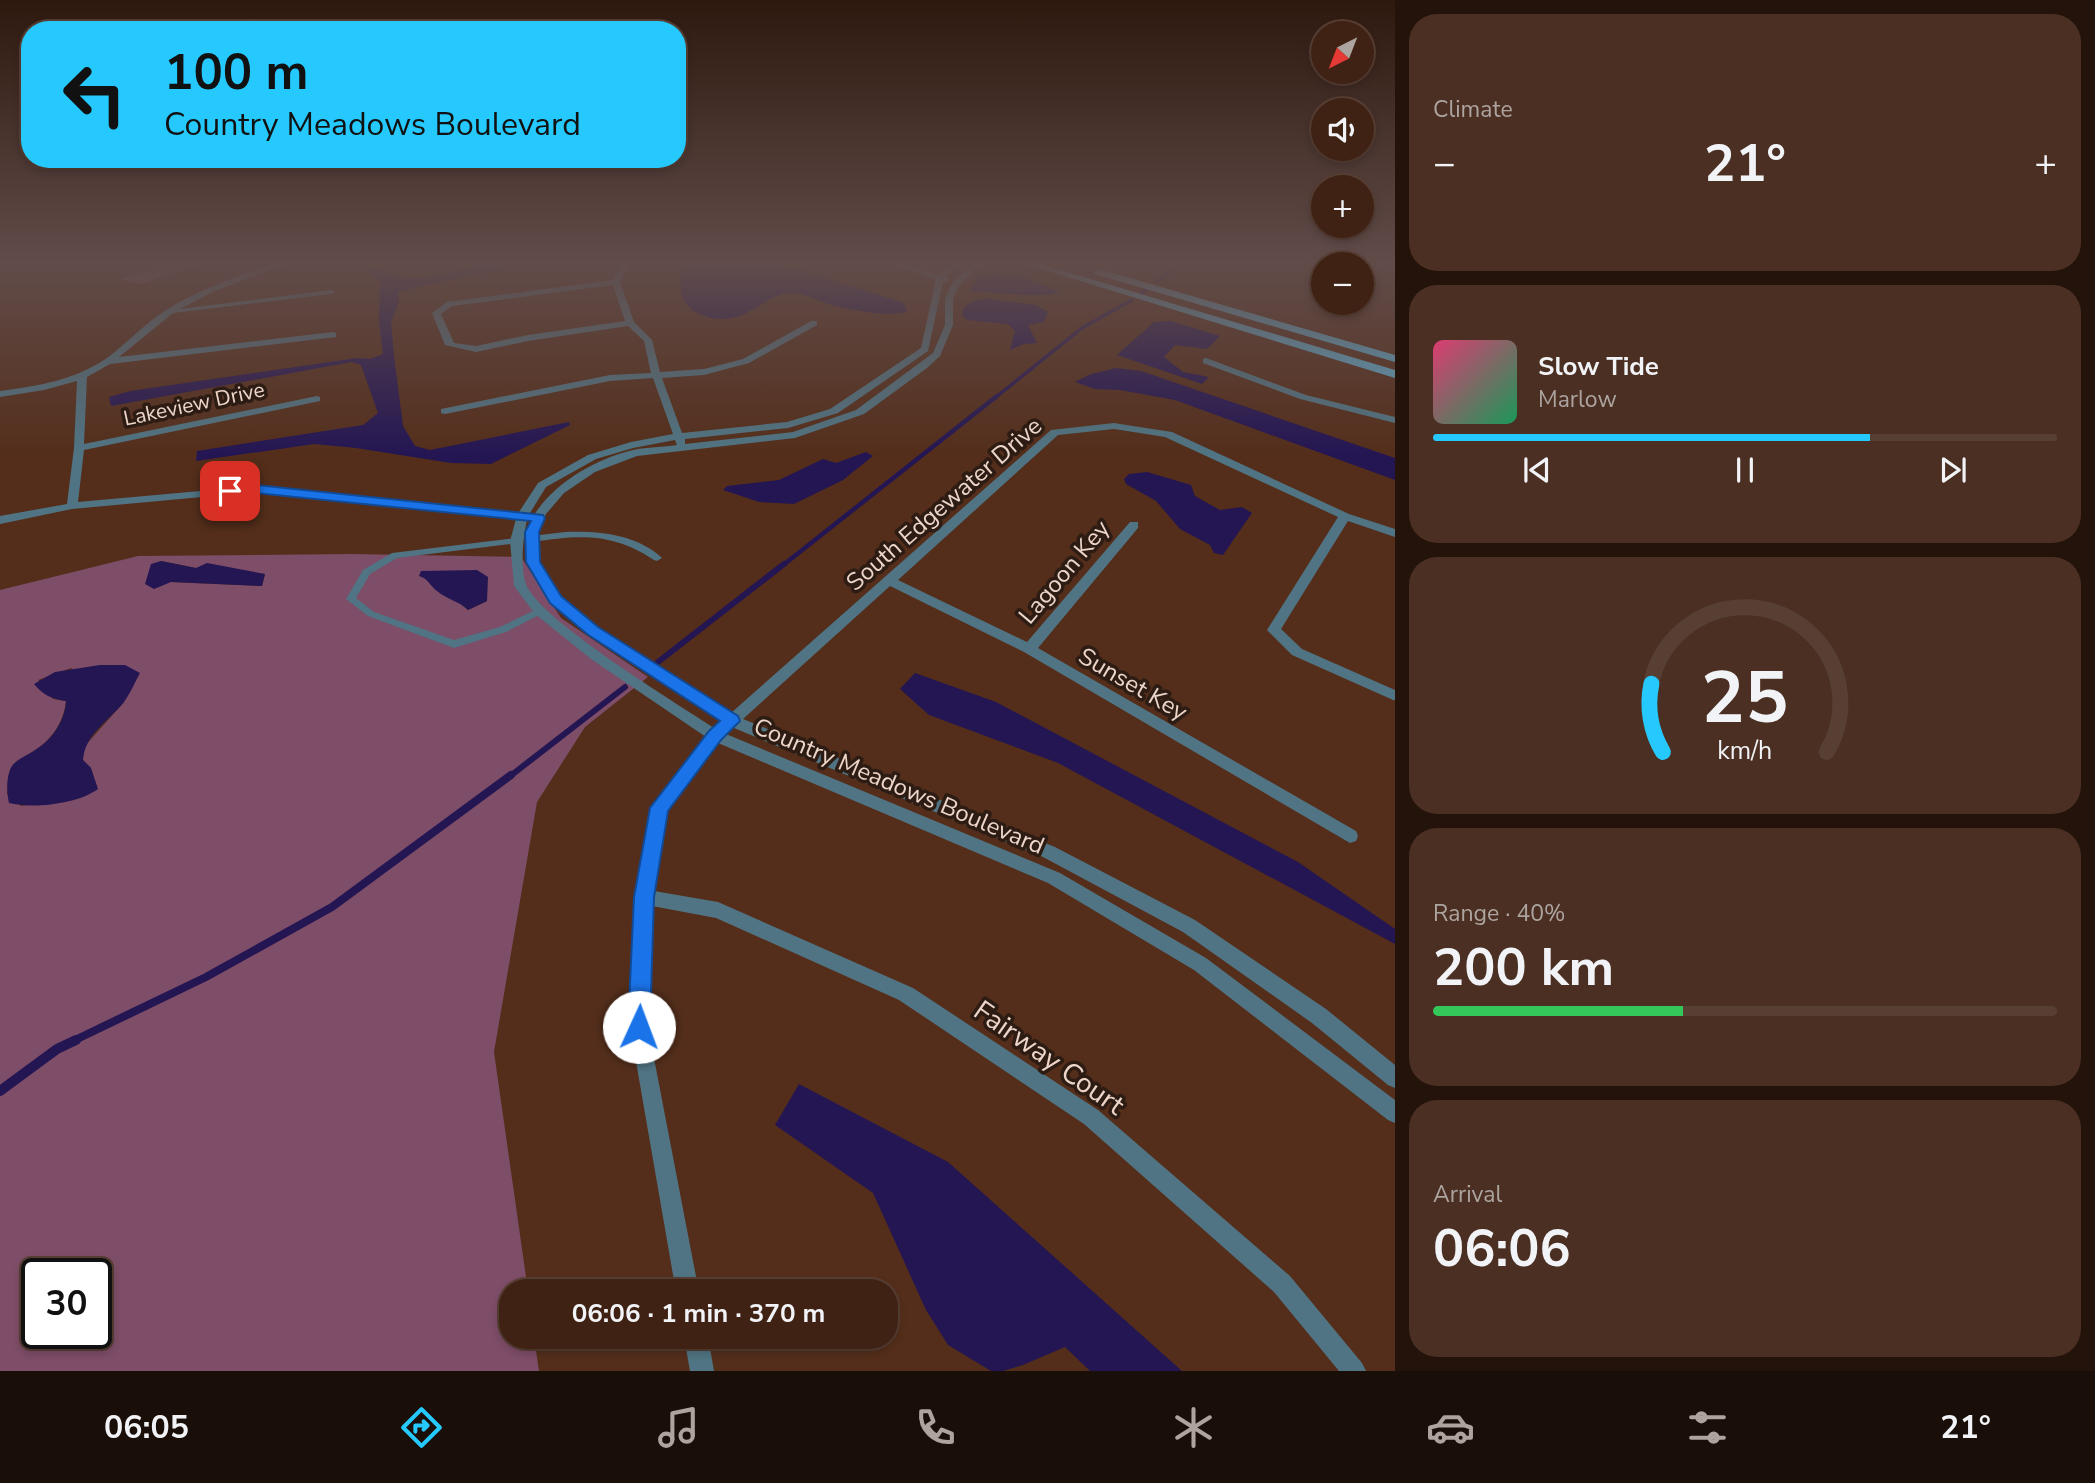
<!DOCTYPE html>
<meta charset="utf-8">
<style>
:root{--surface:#3f2214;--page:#4a2f22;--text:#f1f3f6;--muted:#ada4a0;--line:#583f34;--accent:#26c9fe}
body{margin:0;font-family:"Nunito Sans",sans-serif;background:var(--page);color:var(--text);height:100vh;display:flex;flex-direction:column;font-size:26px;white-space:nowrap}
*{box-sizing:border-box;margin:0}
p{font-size:23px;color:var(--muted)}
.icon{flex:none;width:38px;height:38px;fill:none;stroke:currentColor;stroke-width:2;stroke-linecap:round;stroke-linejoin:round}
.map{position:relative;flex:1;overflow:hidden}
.panel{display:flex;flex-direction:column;gap:14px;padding:14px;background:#23130b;width:700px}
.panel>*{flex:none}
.hud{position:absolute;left:21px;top:21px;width:665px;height:147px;border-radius:28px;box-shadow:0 4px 10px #0003,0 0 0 2px var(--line);background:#26c9fe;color:#111;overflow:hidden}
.needle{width:46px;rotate:222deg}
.controls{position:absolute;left:1311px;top:21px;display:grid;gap:14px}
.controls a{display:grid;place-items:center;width:63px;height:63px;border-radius:50%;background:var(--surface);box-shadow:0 4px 10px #0003,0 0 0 2px var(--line);font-size:35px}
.speed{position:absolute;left:21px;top:1258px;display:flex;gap:14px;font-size:35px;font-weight:700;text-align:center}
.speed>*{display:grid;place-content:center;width:91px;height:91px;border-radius:50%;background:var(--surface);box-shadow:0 4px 10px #0003,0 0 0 2px var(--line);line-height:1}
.speed .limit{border:4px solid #111;border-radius:10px;background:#fff;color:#111}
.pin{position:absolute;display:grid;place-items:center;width:60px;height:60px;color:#fff;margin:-30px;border-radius:14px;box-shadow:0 4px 10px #0006}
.me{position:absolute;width:77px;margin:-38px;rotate:2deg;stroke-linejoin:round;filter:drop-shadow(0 0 5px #0008)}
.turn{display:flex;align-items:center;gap:24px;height:147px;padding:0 28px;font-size:32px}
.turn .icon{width:91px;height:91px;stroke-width:2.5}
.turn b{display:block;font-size:49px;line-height:60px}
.big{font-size:52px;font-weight:700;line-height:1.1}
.panel .card{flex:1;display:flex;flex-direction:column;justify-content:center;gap:10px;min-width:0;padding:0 24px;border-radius:28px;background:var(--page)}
.panel .dial{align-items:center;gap:0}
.dial svg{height:182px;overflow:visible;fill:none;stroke:var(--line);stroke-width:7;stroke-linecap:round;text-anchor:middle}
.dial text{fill:var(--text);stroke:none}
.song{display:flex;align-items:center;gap:21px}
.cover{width:84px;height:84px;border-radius:10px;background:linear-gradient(135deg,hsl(340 70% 55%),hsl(150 70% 35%))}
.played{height:7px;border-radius:4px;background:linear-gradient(90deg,var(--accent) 70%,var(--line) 70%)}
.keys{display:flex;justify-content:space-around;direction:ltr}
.heat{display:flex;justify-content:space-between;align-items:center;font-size:38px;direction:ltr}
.charge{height:10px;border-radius:5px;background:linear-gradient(90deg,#34c759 40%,var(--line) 0)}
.trip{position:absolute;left:499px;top:1279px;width:399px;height:70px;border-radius:28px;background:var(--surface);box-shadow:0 4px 10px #0003,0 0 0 2px var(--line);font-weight:700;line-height:70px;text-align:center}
.dock{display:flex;height:112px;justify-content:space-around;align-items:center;background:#190e08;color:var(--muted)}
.dock .icon{width:49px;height:49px}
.dock .on{color:var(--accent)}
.dock b{font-size:32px;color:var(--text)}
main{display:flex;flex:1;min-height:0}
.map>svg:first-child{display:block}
.green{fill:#7e4d67;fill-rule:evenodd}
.water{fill:#241653}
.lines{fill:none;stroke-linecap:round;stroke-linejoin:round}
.stream-far4{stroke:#241653;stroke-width:3.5}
.stream-far3{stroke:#241653;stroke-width:4.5}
.stream-far2{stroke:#241653;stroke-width:6}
.stream-far1{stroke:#241653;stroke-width:8}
.stream{stroke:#241653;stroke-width:10}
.lane{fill:#507483;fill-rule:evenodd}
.street{fill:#507483;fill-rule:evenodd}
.primary{fill:#5eabcc;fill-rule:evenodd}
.route{fill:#1a73e8;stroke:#114b97;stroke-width:2}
.labels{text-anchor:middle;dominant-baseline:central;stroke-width:7;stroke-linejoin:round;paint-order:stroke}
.far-street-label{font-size:21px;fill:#edd5c9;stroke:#2d1c13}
.street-label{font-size:24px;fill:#edd5c9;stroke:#2d1c13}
.near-street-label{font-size:28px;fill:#edd5c9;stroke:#2d1c13}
</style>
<main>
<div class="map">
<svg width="1395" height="1371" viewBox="0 0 1395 1371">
<rect width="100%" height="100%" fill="#542e1b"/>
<!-- green -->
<g class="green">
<path d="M176,262h27l-62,22 -21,-5z"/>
<path d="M352,554l169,3 40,61 87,59 -63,50 -48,75 -43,250 34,239 -17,1v45h23l5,34h-539v-781l138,-34zM161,561l35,7 69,6 -3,12 -91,-4zM427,579l60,22 -19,9c-16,-15 -26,-12 -41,-31zM71,668l53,34 -40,45 -1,13 8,8 -47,35 -23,3 -14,-12c1,-8 0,-20 5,-27 5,-8 15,-11 22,-16 18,-11 30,-30 32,-50l-13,-2 -15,-19zM37,1274h59v60h-59z"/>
</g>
<!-- water -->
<g class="water">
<path d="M483,262h78l-85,12 -74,17 -4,2 1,9 -8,20 3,34 9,70 12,20 15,4 139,-28 1,3 -79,39 -40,-1 -95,-15 -42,-4 -118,17 1,-10 166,-26 15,-12 -17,-48 -9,-3 -241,44 -2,-9 21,-6 227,-33 13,1 13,-5 -4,-32 1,-40 -14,-14c13,-2 19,5 31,8 27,7 62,-4 86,-14z"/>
<path d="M682,262h92l130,41 3,9c-24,5 -52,-2 -75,-7 -12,-3 -24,-11 -37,-12 -30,-3 -53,42 -97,20 -21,-10 -18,-30 -16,-51z"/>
<path d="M995,273l22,2 43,17c-30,8 -60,-2 -90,0l7,-15z"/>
<path d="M988,299l48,6 12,7 -4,10 -16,3 9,18 -13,1 -14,6 5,-19 -7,-7 -41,-4 -5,-5 2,-8 11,-7z"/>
<path d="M1171,321l49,15 -13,13 -32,-4 -11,12 19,15 26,5 -7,7 -85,-29 37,-33z"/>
<path d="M1116,368l25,3 254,87v22l-220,-80 -55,-10 -25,-1 -20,-7 16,-8z"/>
<path d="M866,452l7,4 -30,24 -49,24 -35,-2 -36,-12 4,-4 52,-6 44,-21 13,4z"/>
<path d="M1147,472l44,13 4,11 25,14 22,-3 10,6 -29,42 -9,-2 -4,-8 -30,-16 -24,-28 -30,-17 -2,-5 5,-5z"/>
<path d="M161,561l35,7 11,-5 58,11 -3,12 -91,-4 -17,7 -9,-5 6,-20z"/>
<path d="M477,570l11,7 -1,24 -19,9c-9,-9 -22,-11 -31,-19 -8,-6 -8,-12 -18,-15l2,-5z"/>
<path d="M100,665h25l15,8c-5,9 -10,21 -16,29 -16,20 -39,32 -41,58l8,8 7,21c-20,15 -65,20 -89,14 -2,-9 -3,-23 1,-33 3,-10 17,-14 25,-20 17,-10 30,-29 31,-49 -14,-2 -23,-6 -32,-17l21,-12z"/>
<path d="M915,673l81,29 302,160 97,67v15l-337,-181 -129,-48 -29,-26z"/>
<path d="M799,1084l149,78 234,209h-92l-25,-24 -42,18 -20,6h-12l-43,-26 -22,-35 -53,-117 -98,-68z"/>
</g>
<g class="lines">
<!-- stream-far4 -->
<g class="stream-far4">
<path d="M1156,282l29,-20"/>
<path d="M1142,293l4,-4"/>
<path d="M995,398l87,-70 50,-28"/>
</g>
<!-- stream-far3 -->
<path class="stream-far3" d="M782,566l215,-170"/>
<!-- stream-far2 -->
<g class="stream-far2">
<path d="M658,662l126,-98"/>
<path d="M509,777l116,-90"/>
</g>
<!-- stream-far1 -->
<path class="stream-far1" d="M73,1041l133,-64 126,-70 179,-132"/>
<!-- stream -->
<path class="stream" d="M0,1091l57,-42 19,-9"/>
<!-- lane -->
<g class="lane">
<path d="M565,532c34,-1 71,2 97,26l-5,3 -3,-1c-42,-28 -75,-25 -122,-18l-4,-3 4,-3z"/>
<path d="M516,538l4,3 -1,2 -122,15 -27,16 -14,24 18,14 80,28 46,-13 37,-18h6l2,2 -2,2 -37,19 -52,16 -86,-32 -22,-17 17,-29 29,-17z"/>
</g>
<!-- street -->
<g class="street">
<path d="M280,262h11l-76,29 -35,18 151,-19 4,2 -4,2 -158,19 -54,44 214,-25 3,1v4l-226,27 -23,13 -3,67 233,-48 3,1v4l-236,49 -6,52 178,-16 263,26 19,-29 50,-28 43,-13 42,-8 -20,-56 -43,3 -165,33 -4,-1v-4l169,-34 41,-2 -7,-32 -16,-15 -100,15 -52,11 -31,-7 -13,-32 15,-11 166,-22 8,-18h8l-9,20 14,40 18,18 8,32 44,-3 39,-10 68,-38h6v4l-68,38 -45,12 -42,3 20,55 105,-11 43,-13 91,-61 15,-69 -49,-17h11l41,13 15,-13h9l-17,15 3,1v4h-6l-15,69 -90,62 -50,15 -103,11v5l108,-12 63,-22 77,-57 12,-28v-26l7,-16 23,-21h9l-24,22 -7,15v26l-13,31 -13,12 -63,46 -69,24 -158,18 -42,16 -31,21 -18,21 -8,18 1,30 22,35 36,30 134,86 320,-283 63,-7 58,9 177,82 46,15v8l-47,-16 -67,108 21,20 93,41v10h-2l-101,-45 -25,-25 71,-113 -173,-80 -51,-8 -56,6 -160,145 129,62 103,-120h8v6l-100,120 318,183 2,5 -2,5 -6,2 -326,-191 -134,-66 -147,133 312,128 140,73 131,89 69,56v23l-7,-3 -76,-62 -129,-91 -140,-75 -309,-129 -8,6 334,139 146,85 189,142v23l-7,-3 -194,-150 -146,-87 -330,-140 -51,67 -13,81 64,11 195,86 185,122 192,166 72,87 4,8h-27l-65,-79 -190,-168 -185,-124 -183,-82 -64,-12 -4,121 51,265h-23l-46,-265 5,-130 16,-89 55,-71 -115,-78 -56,-45 -21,-28 -4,-45 6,-22 -260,-27 -184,17 -72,15v-8l67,-12 7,-56 3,-67 -33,9 -44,7v-6c38,-5 75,-11 107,-33 20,-15 37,-34 59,-48 35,-22 74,-35 114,-48zM613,285l12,36 -97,14 -52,11 -22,-3 -13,-29 11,-8zM675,440l2,5c-14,2 -30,2 -44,5 -37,9 -78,32 -99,65l-4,-2 16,-26 50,-28 37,-11zM527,520h5l-6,12 1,30 24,41 36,30 135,88 -8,7c-36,-24 -176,-109 -188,-144 -6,-17 -3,-47 1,-64z"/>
<path d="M1206,358l100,37 89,22v6l-95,-24 -97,-36v-4z"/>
<path d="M684,1337h24l6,34h-24z"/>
</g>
<!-- primary -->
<g class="primary">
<path d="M1019,262h15l361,108v8z"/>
<path d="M1099,269l296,86v7l-300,-88 -1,-2z"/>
</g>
</g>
<!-- sky -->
<linearGradient id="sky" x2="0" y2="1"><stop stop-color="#2e190f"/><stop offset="0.58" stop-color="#614c4a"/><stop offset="1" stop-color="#614c4a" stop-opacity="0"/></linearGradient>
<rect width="1395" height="454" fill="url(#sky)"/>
<!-- route -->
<path class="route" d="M256,485l287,30 2,3 -6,14 1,30 21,34 37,31 140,89 2,5 -19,19 -53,71 -14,86 -4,130 -3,8 -8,3 -8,-3 -3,-8 6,-130 16,-89 59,-77 11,-10 -133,-87 -37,-31 -24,-41 -1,-30 6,-11 -275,-28 -26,2 -6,-4 6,-4z"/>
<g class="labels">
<!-- far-street labels -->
<g class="far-street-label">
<text transform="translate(194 404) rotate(-12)">Lakeview Drive</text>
</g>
<!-- street labels -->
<g class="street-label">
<text transform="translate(944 504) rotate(-41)">South Edgewater Drive</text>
<text transform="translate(1064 572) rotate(-50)">Lagoon Key</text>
<text transform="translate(1133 684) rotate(30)">Sunset Key</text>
<text transform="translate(899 786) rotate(23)">Country Meadows Boulevard</text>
</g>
<!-- near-street labels -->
<g class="near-street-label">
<text transform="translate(1049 1058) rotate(35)">Fairway Court</text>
</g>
</g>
</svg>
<div class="controls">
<a><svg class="needle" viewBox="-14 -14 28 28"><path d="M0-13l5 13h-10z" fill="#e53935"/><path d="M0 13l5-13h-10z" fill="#ada4a0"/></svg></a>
<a><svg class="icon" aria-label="sound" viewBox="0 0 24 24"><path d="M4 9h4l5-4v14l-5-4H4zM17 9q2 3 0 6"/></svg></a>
<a>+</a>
<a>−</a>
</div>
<div class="speed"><div class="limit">30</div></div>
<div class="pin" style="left:230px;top:491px;background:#d93025"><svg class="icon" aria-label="arrive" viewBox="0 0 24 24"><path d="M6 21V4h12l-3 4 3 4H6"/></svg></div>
<svg class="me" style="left:639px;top:1027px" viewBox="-20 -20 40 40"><circle r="19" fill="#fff"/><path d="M0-13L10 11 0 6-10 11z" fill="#1a73e8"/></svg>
<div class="trip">06:06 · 1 min · 370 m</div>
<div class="hud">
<div class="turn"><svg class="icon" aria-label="left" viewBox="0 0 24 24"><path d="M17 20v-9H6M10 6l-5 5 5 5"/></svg><div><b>100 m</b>Country Meadows Boulevard</div></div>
</div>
</div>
<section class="panel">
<div class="card"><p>Climate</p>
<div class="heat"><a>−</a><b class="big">21°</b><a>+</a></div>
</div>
<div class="card">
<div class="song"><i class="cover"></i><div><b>Slow Tide</b><p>Marlow</p></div></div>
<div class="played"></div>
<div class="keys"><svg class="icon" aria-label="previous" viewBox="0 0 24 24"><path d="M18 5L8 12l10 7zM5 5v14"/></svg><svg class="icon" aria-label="pause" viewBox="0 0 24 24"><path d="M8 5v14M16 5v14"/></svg><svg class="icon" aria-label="next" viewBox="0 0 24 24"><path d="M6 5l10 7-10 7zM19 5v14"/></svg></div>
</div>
<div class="card dial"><svg viewBox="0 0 100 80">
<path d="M14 69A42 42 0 1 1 86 69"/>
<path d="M14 69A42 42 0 0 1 9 39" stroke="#26c9fe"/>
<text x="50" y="56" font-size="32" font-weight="700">25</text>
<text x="50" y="72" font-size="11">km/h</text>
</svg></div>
<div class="card"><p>Range · 40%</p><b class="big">200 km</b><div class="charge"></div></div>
<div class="card"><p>Arrival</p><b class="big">06:06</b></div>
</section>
</main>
<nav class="dock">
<b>06:05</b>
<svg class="icon on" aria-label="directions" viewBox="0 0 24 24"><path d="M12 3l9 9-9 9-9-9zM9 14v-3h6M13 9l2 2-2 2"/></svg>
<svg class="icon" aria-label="music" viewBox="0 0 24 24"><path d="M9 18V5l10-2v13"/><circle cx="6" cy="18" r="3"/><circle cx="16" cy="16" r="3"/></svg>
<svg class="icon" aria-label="phone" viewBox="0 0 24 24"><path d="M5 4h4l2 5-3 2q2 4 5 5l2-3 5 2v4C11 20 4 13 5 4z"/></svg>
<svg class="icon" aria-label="climate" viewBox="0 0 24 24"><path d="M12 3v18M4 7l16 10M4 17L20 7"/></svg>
<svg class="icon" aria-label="car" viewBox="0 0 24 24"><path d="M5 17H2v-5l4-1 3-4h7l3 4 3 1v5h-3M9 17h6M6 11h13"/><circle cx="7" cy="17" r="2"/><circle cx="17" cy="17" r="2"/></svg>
<svg class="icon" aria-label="filters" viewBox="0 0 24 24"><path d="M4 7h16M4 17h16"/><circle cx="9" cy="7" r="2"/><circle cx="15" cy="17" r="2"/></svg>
<b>21°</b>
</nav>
